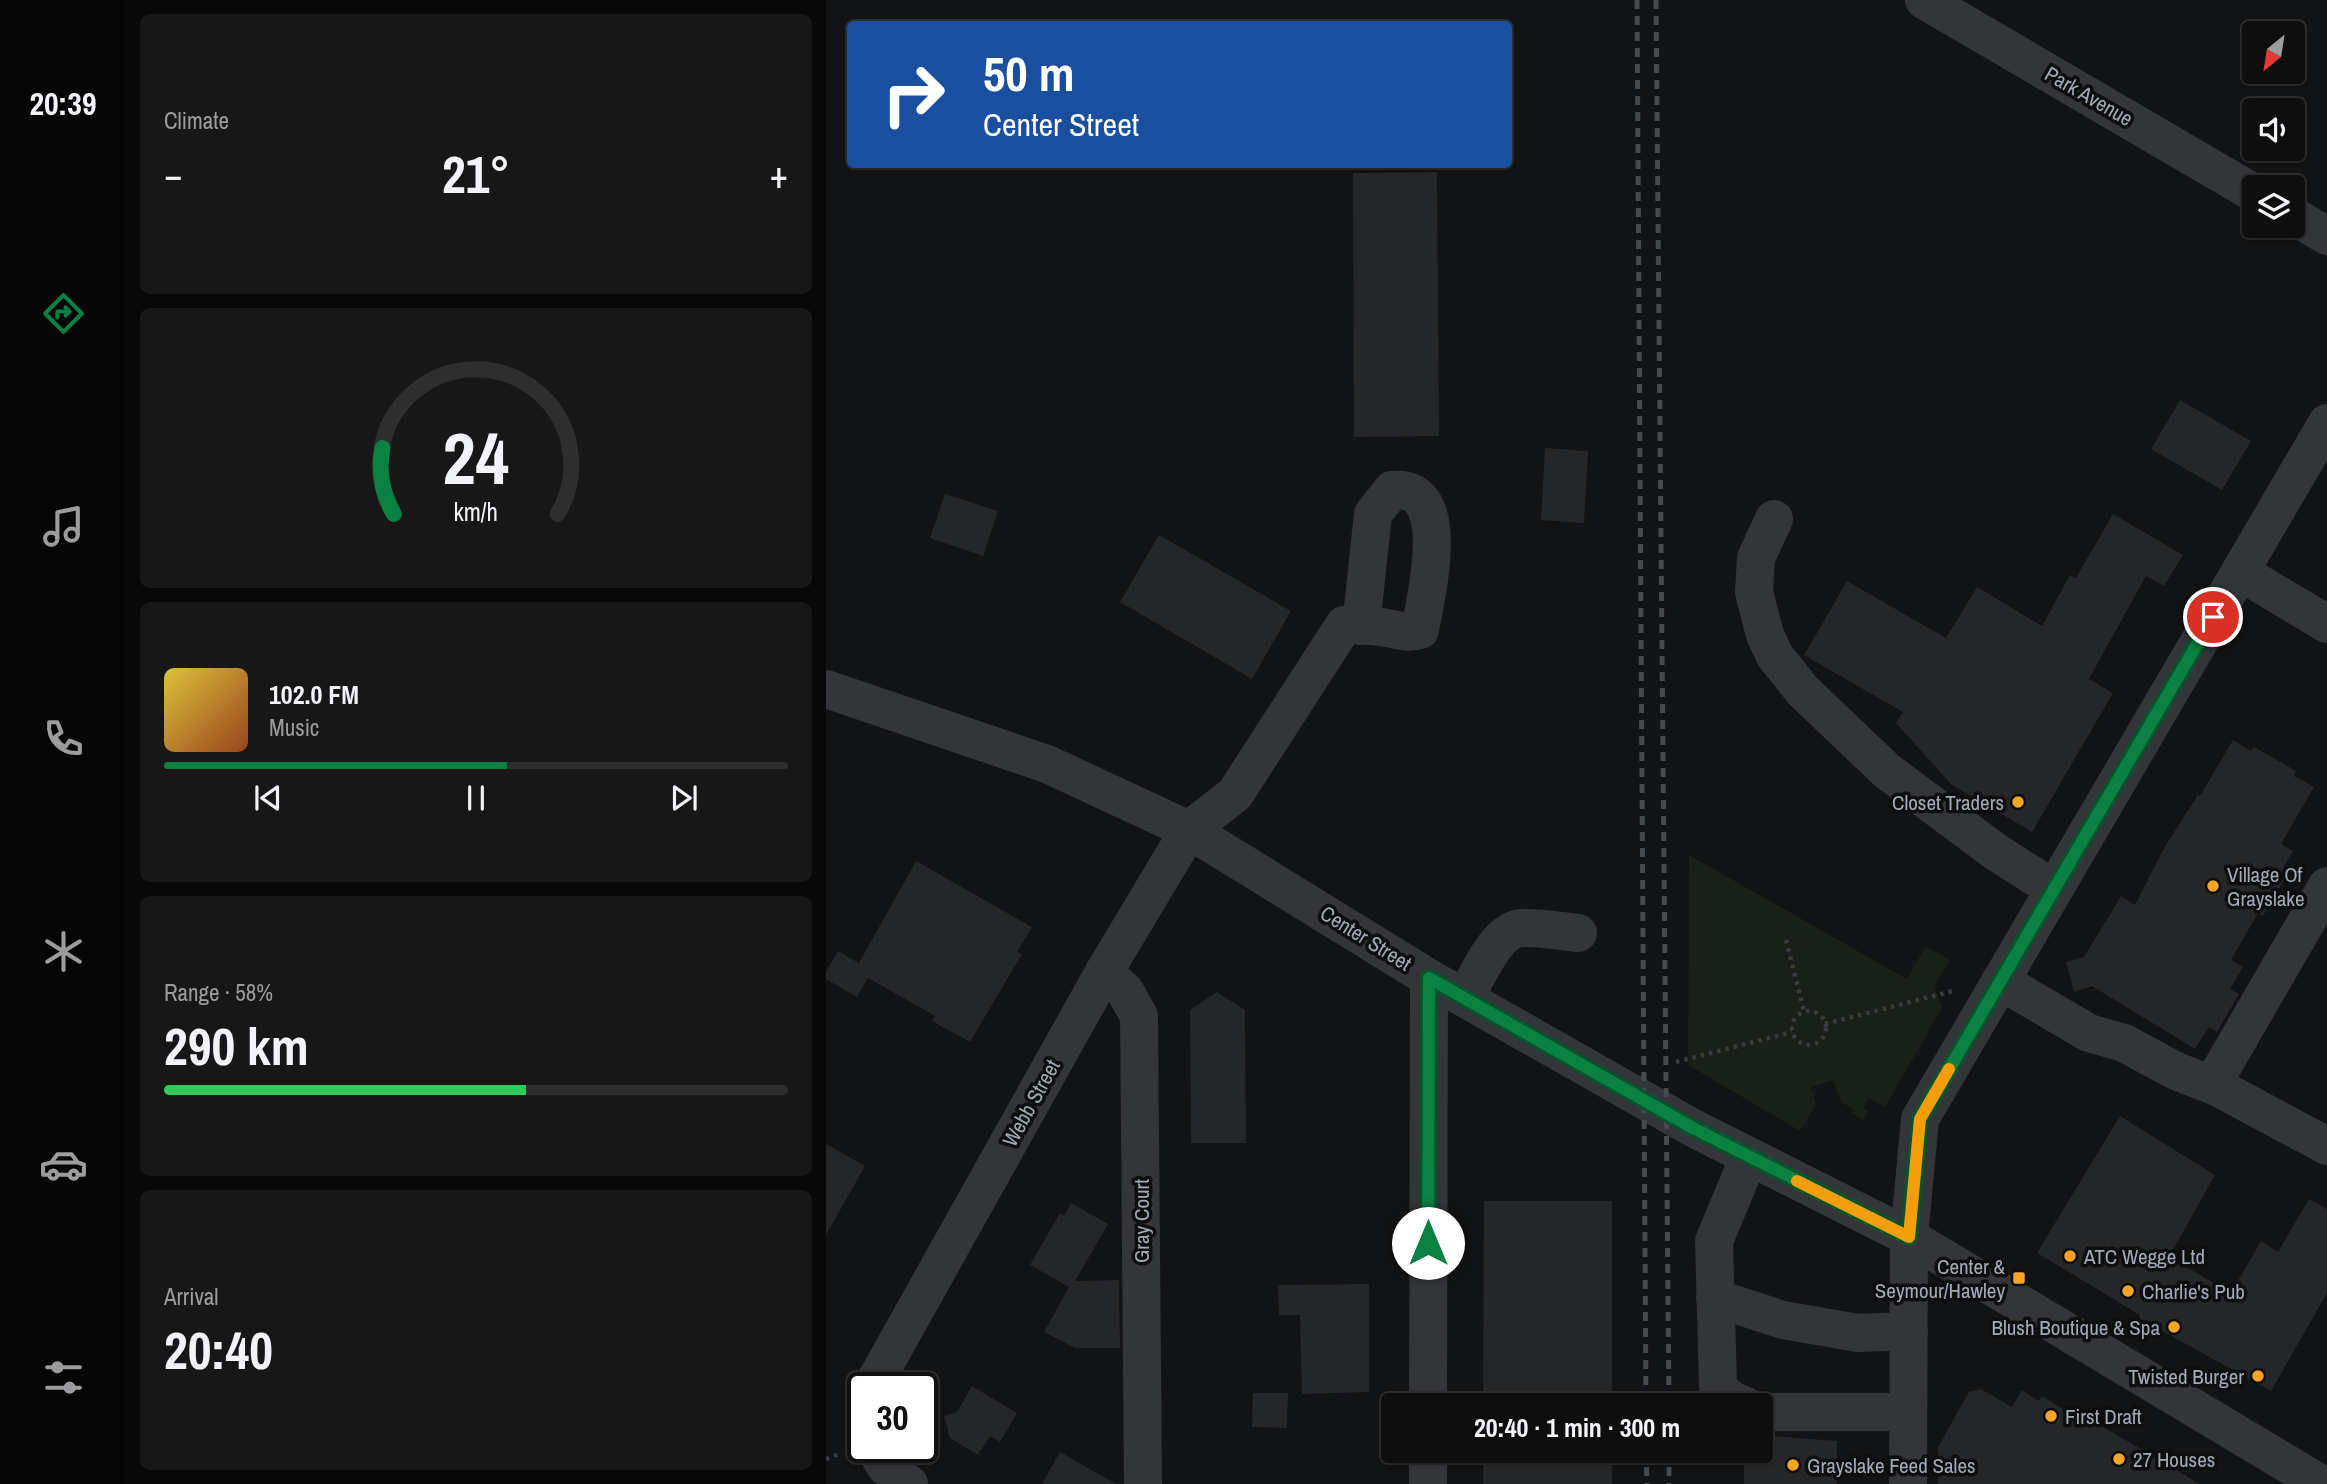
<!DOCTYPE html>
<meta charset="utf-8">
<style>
:root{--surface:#0e0e0f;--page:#171718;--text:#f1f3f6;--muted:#9b9c9e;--line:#2e2e2f;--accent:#0b8043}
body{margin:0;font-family:"Archivo Narrow",sans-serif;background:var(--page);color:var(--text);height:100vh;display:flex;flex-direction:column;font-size:26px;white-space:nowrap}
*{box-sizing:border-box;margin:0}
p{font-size:23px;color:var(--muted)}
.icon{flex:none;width:38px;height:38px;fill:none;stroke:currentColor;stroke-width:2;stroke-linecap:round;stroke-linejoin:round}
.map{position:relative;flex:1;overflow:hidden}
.side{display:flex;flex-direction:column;gap:14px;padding:14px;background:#080808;width:700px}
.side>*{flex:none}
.guide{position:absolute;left:21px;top:21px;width:665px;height:147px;border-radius:7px;box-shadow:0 2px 5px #0004,0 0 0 2px var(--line);background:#1a4fa0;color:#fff;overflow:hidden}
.needle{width:46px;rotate:210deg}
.buttons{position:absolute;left:1416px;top:21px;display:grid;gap:14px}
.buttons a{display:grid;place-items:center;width:63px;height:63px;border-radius:7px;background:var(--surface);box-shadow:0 2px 5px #0004,0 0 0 2px var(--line);font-size:35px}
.speed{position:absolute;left:21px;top:1372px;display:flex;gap:14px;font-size:35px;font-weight:700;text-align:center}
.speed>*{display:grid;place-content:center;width:91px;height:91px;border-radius:50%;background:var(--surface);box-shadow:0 2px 5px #0004,0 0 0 2px var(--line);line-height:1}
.speed .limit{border:4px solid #111;border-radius:10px;background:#fff;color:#111}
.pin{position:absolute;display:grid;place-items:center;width:60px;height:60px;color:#fff;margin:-30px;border:4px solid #fff;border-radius:50%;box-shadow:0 2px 7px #0007}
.me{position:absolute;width:77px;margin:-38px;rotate:0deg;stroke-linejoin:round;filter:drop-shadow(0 0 5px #0008)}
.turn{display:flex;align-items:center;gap:24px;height:147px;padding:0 21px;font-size:32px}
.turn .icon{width:91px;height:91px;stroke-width:2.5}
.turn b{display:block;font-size:49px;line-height:60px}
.big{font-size:52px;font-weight:700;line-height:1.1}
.side .card{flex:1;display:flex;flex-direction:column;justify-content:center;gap:10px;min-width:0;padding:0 24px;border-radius:10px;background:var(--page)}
.side .dial{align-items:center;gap:0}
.dial svg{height:182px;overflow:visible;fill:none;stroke:var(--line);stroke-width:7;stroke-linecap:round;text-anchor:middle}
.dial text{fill:var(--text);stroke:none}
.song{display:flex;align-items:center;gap:21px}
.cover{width:84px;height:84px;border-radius:10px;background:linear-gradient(135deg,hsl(50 70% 55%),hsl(20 70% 35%))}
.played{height:7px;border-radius:4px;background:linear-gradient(90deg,var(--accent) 55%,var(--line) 55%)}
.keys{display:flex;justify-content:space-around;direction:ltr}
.heat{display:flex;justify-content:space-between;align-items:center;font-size:38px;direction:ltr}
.charge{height:10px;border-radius:5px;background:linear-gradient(90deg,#34c759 58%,var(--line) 0)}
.trip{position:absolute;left:555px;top:1393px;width:392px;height:70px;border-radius:7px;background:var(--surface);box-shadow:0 2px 5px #0004,0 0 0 2px var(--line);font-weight:700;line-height:70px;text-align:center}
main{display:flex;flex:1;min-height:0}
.tab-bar{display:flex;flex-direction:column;width:126px;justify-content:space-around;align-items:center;background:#060606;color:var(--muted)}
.tab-bar .icon{width:49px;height:49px}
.tab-bar .active{color:var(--accent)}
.tab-bar b{font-size:32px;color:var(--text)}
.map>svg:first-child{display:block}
.green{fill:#191f19}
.building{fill:#252628}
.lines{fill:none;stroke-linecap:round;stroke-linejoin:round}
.path{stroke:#393c40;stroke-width:4.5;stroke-dasharray:3.5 5;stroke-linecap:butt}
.minor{stroke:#333539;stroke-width:38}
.rail{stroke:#46494e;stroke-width:5;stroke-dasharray:9 7;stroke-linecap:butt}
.route-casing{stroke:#07532c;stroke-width:18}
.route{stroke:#0b8043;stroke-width:12}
.slow{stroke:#f59e0b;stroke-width:12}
.poi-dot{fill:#f7a527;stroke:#0e0e0f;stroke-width:2.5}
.labels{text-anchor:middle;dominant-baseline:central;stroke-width:7;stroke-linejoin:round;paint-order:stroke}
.street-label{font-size:21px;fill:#a3aab5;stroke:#0e0e0f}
.poi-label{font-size:21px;fill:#a3aab5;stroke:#0e0e0f;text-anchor:start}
</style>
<main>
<nav class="tab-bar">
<b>20:39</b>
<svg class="icon active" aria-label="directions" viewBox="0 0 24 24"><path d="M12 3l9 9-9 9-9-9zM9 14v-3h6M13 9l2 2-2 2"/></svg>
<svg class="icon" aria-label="music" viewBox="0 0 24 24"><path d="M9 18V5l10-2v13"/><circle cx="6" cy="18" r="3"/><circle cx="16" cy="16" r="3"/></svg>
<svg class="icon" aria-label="phone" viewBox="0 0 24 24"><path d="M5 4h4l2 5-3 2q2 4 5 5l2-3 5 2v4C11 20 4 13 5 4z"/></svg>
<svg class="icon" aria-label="climate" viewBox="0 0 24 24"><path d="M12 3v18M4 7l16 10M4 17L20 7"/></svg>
<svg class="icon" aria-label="car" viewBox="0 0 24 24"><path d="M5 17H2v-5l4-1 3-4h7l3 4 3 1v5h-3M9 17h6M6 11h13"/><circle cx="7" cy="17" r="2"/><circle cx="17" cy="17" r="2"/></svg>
<svg class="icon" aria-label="filters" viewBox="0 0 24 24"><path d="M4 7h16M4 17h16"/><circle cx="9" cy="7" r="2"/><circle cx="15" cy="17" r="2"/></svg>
</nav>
<section class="side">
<div class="card"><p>Climate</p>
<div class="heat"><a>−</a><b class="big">21°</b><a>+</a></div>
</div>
<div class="card dial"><svg viewBox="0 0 100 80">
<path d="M14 69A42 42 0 1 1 86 69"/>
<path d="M14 69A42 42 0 0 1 9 40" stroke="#0b8043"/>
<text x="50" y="56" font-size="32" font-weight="700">24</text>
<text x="50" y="72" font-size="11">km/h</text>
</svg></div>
<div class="card">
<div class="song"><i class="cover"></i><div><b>102.0 FM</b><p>Music</p></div></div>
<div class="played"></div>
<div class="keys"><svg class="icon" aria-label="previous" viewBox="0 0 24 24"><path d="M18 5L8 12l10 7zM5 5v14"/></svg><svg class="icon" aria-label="pause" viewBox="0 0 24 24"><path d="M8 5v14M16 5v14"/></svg><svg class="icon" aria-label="next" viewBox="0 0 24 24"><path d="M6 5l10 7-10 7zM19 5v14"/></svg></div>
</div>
<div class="card"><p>Range · 58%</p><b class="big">290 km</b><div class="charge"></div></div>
<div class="card"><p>Arrival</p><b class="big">20:40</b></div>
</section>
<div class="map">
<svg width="1501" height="1484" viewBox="0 0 1501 1484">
<rect width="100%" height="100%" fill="#121314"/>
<!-- green -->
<path class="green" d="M863,855l218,124 19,-33 24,14 -15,26 7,22 -57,99 -16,-9 -5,10 5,3 -5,9 -12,-7 1,-4 -12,-7 -8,-22 -22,7 5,17 -16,27 -112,-66z"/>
<!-- building -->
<g class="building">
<path d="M611,172l2,264 -85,1 -1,-264z"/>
<path d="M1354,400l71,41 -29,49 -71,-41z"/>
<path d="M719,448l43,3 -4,72 -43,-3z"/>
<path d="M119,494l53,17 -15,45 -53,-18z"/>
<path d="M1287,514l70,41 -19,31 -18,-10 -57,103 24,14 -81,139 -80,-47 -56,-62 7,-11 -99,-57 43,-74 99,57 31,-51 65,39 28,-51 6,3z"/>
<path d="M333,535l132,76 -39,68 -132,-77z"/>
<path d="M1407,740l18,11 3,-4 42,24 -2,5 20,11 -33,57 12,7 -10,18 5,4 -25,43 -5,-3 -27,47 12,7 -13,22 9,5 -22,38 -8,-5 -14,22 -103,-63 -18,6 -8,-30 18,-5 37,-61 14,9 29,-57 34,-53 2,1z"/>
<path d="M90,861l116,66 -15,25 5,2 -52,88 -38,-21 3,-5 -67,-38 -11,19 -31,-18v-7l12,-21 21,12z"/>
<path d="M391,992l28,18 1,133h-55l-1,-133z"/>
<path d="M1294,1116l95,59 -46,82 62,36 30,-52 17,11 31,-53 18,10v84l-56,98 -132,-73 1,-3 -103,-62z"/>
<path d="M0,1144l39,22 -39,69z"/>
<path d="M658,1201h128v204h-129z"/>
<path d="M245,1203l37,21 -33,57 44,-1 1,68h-45l-31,-16 25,-45 -39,-22 30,-52 4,3z"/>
<path d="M543,1284v108l-67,2 -2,-79h-21l-1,-30z"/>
<path d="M146,1386l45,27 -17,29 -10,-6 -12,19 -28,-17 -6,-22 13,-4z"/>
<path d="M1155,1389l31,18 10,-17 17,11 3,-5 33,21 3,-5 122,72h-262v-37l31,-55z"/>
<path d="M427,1393h35l-1,35 -35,-1z"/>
<path d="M934,1435l77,6v43h-93v-33h16z"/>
<rect x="657" y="1451" width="129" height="33"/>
<path d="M234,1452l56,32h-74z"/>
</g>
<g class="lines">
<!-- path -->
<g class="path">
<path d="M960,940l18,71"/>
<circle cx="983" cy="1028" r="17"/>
<path d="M999,1024l128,-33"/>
<path d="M850,1062l116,-30"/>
<path d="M0,1459l16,-6"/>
</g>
<!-- minor -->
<g class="minor">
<path d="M1098,0l330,193"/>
<path d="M1466,215l35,21"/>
<path d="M948,519l-18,39 -2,34 11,43 10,21 28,35 84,80 109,81 58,37"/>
<path d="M1414,572l87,52"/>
<path d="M0,689l221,75 142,66 240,148 264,150 216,109 412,247"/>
<path d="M278,972l21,19 14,25 4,468"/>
<path d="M1174,981l89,52 35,10 52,28 41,16 110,59"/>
<path d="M639,998c12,-21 31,-69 57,-70 18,-1 38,3 56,5"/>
<path d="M1386,1085l115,-199"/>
<path d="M889,1298l68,22 75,13 51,-2"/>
<path d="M48,1388l3,-10 227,-406 85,-142 46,-36 109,-169c12,1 24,0 36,2 15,1 25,8 40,3 6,-35 35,-147 -28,-140l-19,24 -12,112"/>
<path d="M602,1405l1,-427"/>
<path d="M918,1405l-13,-5 -13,-13 -4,-146 35,-84"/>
<path d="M934,1412h148"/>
<path d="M48,1447l11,19 24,18"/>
<path d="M602,1484v-33"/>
<path d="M1082,1484l1,-247 11,-118 407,-696"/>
</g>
<!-- rail -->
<g class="rail">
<path d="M811,0l9,1405"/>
<path d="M830,0l13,1405"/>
<path d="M820,1451l1,33"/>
<path d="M843,1451v33"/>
</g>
</g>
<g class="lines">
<!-- route casing -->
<g class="route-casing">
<path id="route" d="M602,1243l1,-265 264,150 216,109 11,-118 293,-502"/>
</g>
<!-- route -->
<use href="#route" class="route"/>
<!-- slow -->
<path class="slow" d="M971,1181l112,56 11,-118 29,-50"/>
</g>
<!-- markers -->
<g class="poi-dot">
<circle cx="1192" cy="802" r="7"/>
<circle cx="1387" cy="886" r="7"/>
<circle cx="1244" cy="1256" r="7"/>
<rect x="1186" y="1271" width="14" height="14" rx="3.5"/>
<circle cx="1302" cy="1291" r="7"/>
<circle cx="1348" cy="1327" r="7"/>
<circle cx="1432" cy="1376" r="7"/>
<circle cx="1225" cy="1416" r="7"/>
<circle cx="1293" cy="1459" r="7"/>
<circle cx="967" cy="1465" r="7"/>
</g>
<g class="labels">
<!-- street labels -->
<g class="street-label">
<text transform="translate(1263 96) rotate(30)">Park Avenue</text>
<text transform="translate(540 938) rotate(32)">Center Street</text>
<text transform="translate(205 1103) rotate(-61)">Webb Street</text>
<text transform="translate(315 1221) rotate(-90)">Gray Court</text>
</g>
<!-- poi labels -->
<g class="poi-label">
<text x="1178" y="802" text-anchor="end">Closet Traders</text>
<text x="1401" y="874">Village Of<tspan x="1401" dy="24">Grayslake</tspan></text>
<text x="1258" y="1256">ATC Wegge Ltd</text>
<text x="1179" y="1266" text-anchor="end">Center &amp;<tspan x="1179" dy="24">Seymour/Hawley</tspan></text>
<text x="1316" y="1291">Charlie's Pub</text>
<text x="1334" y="1327" text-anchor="end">Blush Boutique &amp; Spa</text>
<text x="1418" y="1376" text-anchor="end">Twisted Burger</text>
<text x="1239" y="1416">First Draft</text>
<text x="1307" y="1459">27 Houses</text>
<text x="981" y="1465">Grayslake Feed Sales</text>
</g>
</g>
</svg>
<div class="buttons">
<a><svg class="needle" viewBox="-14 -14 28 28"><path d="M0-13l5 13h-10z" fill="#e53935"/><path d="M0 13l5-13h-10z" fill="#9b9c9e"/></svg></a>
<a><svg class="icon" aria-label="sound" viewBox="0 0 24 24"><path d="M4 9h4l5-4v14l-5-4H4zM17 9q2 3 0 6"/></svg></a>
<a><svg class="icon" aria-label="layers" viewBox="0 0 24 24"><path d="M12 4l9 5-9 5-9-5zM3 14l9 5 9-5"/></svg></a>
</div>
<div class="speed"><div class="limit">30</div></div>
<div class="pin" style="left:1387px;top:617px;background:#d93025"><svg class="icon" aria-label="arrive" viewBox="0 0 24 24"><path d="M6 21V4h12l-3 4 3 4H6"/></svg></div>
<svg class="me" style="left:602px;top:1243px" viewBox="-20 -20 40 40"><circle r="19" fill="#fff"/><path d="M0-13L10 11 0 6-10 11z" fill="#0b8043"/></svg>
<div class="trip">20:40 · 1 min · 300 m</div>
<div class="guide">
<div class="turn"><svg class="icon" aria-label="right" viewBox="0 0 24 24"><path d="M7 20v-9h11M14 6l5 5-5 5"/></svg><div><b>50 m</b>Center Street</div></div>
</div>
</div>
</main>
